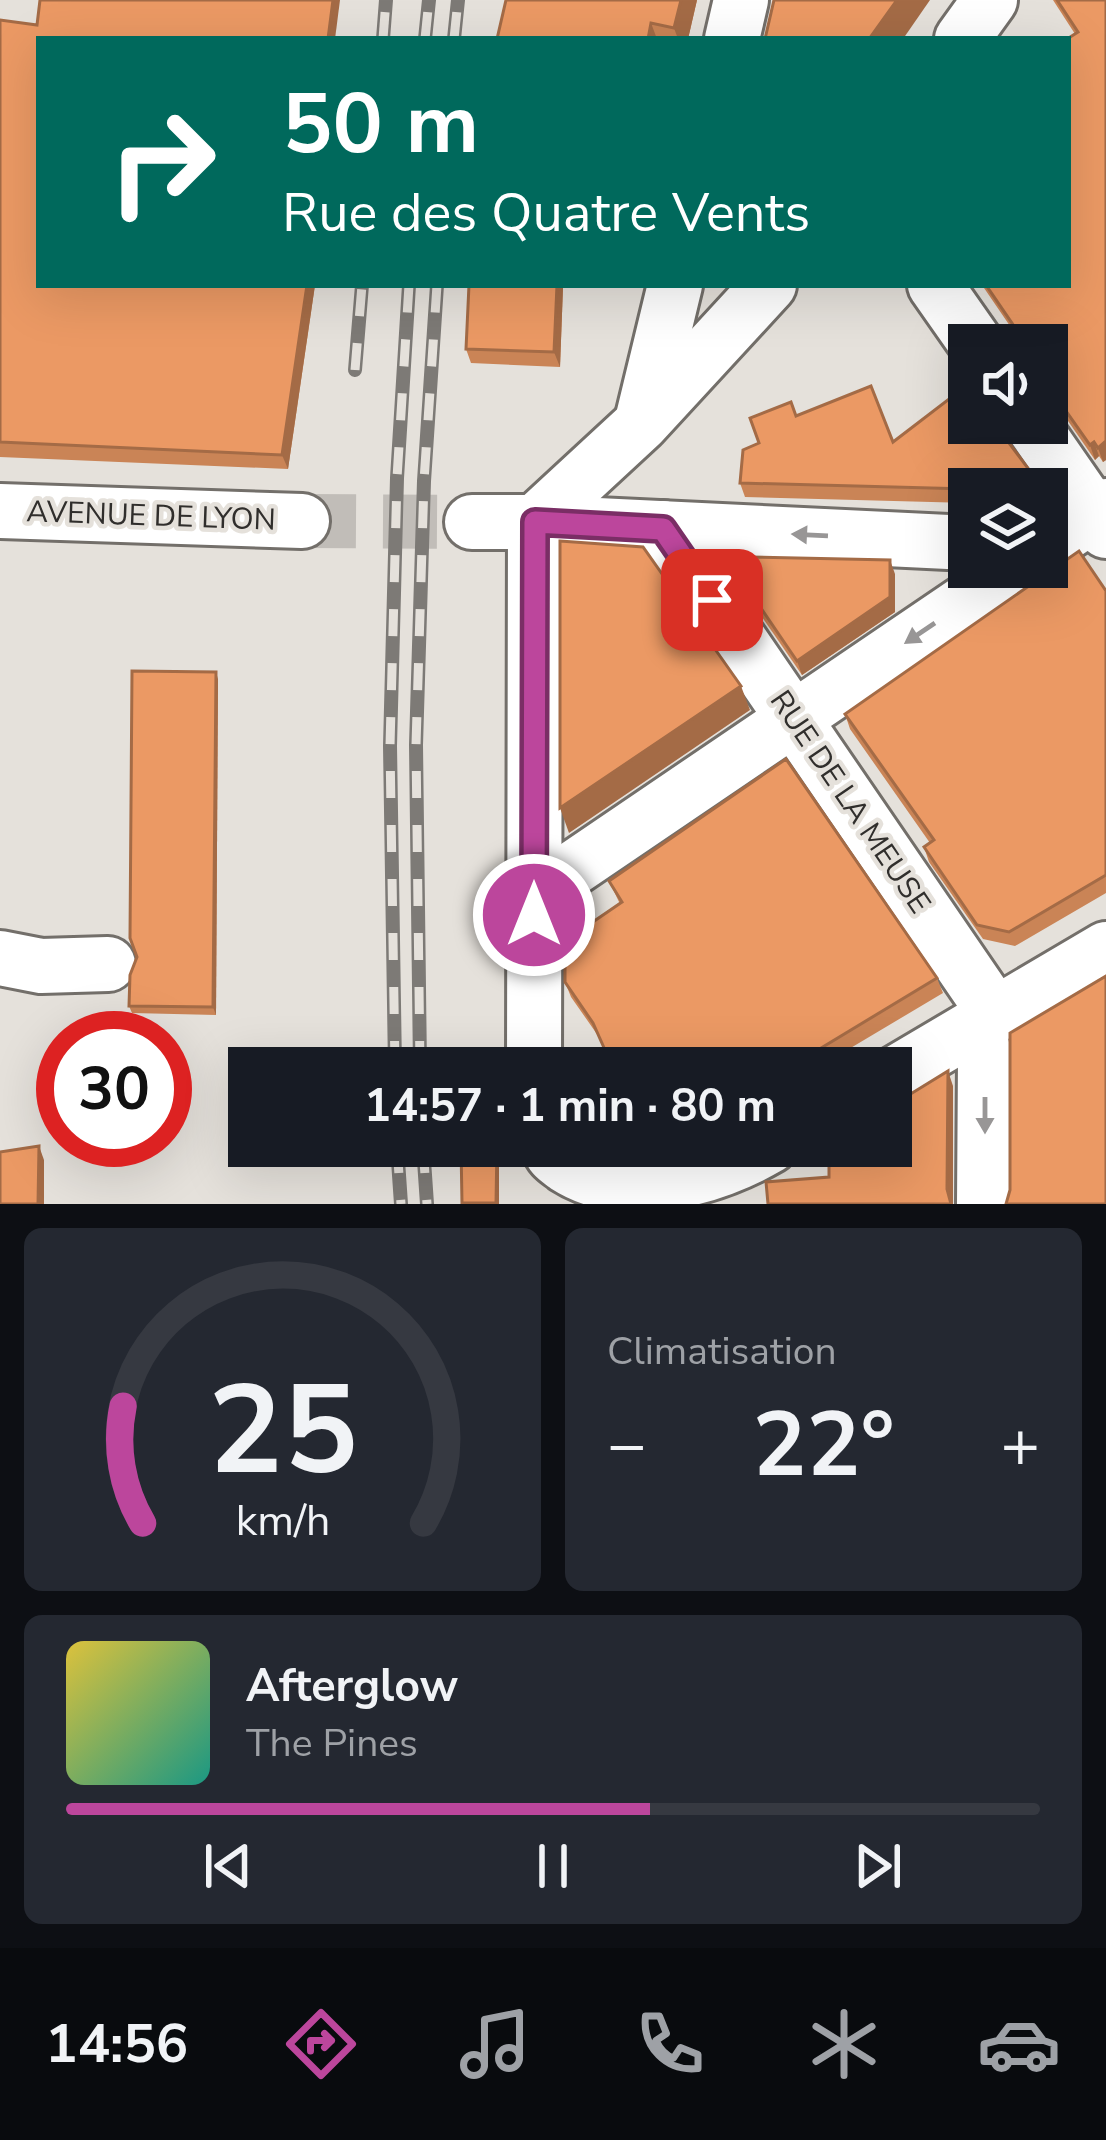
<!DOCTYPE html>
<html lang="fr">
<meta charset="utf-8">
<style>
:root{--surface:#171b24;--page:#242831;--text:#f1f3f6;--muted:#9ea1a6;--line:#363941;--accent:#bc469c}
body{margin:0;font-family:"Nunito Sans",sans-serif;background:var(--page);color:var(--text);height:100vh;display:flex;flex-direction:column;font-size:45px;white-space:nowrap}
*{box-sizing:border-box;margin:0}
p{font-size:39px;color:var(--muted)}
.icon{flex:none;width:66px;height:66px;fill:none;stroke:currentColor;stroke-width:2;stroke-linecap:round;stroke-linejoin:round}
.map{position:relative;height:1204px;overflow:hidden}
.sheet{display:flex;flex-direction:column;gap:24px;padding:24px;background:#0d0f14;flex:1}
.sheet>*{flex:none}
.guide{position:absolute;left:36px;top:36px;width:1035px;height:252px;border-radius:0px;box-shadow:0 12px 48px #0002;background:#00695c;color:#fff;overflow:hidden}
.controls{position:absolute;left:948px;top:324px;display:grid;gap:24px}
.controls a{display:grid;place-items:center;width:120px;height:120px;border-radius:0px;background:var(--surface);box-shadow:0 12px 48px #0002;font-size:60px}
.speed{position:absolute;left:36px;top:1011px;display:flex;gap:24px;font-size:60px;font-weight:700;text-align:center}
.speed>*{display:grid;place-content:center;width:156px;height:156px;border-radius:50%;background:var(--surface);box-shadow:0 12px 48px #0002;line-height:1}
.speed .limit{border:18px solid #d22;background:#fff;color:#111}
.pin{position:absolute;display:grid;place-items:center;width:102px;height:102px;color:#fff;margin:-51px;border-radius:24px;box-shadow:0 6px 18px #0006}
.me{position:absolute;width:132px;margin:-66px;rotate:0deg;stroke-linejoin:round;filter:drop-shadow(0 0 9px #0008)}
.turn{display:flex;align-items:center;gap:42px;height:252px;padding:0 48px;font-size:54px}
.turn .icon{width:156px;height:156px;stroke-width:2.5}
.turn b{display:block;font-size:84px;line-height:102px}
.big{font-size:90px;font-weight:700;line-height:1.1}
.sheet .tile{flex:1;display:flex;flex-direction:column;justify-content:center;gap:18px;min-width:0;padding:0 42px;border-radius:18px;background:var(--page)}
.sheet .dial{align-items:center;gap:0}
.dial svg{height:312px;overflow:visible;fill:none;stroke:var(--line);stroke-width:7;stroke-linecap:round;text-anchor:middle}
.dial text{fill:var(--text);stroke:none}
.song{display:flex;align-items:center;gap:36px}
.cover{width:144px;height:144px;border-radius:18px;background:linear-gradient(135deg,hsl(50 70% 55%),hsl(170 70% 35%))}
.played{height:12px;border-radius:6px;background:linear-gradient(90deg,var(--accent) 60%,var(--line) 60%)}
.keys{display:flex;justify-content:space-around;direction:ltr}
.heat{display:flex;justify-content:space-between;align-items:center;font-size:66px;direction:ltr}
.sheet .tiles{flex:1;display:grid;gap:24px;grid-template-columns:1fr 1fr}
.tile:last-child{grid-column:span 2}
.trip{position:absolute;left:228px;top:1047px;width:684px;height:120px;border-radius:0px;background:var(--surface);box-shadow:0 12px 48px #0002;font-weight:700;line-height:120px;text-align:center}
.dock{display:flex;height:192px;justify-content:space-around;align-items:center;background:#090b0e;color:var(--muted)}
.dock .icon{width:84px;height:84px}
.dock .selected{color:var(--accent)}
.dock b{font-size:54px;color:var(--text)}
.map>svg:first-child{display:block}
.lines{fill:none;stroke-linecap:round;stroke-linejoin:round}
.minor-tunnel{stroke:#c1bdb8;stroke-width:54;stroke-dasharray:54 27;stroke-linecap:butt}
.minor-casing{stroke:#736f6a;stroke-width:60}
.minor{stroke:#fff;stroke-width:54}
.rail-casing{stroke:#7d7a76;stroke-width:14}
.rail{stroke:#e5e1db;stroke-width:9;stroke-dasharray:27;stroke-linecap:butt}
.wall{fill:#ca8456}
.shaded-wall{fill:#a46b46}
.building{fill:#eb9964;stroke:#a46b46;stroke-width:3}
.oneway{fill:#989696}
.route-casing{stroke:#7a2e65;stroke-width:30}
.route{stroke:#bc469c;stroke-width:21}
.labels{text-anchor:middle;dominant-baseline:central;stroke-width:9;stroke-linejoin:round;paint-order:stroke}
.street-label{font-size:30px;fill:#302e2c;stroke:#e5e1db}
</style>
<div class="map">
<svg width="1106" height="1204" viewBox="0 0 1106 1204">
<rect width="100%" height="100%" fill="#e5e1db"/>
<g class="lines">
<!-- minor-tunnel -->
<path class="minor-tunnel" d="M302,521l170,1"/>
<!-- minor casing -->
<g class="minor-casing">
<g id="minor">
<path d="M732,39l9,-39"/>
<path d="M962,39l28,-39"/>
<path d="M935,285l42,60"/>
<path d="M643,417l32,-132"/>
<path d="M1031,423l75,108"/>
<path d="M0,511l302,10"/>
<path d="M472,522h63l106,-98 128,-139"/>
<path d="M663,528l333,487"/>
<path d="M1047,546l59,-40"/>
<path d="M534,895l483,-328"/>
<path d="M0,958l41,8 67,-2"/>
<path d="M978,1026l7,33 -1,145"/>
<path d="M534,1068l1,-546 434,21"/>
<path d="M891,1076l215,-127"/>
<path d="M548,1146c4,11 9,13 18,20 59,38 147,13 204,-20"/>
</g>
</g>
<!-- minor -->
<use href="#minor" class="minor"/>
<!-- rail casing -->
<g class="rail-casing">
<g id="rail">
<path d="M383,39l3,-39"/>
<path d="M425,39l4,-39"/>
<path d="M454,39l4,-39"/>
<path d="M355,370l7,-85"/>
<path d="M395,1068l-5,-322 7,-268 12,-193"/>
<path d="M420,1068l-4,-323 8,-264 13,-196"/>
<path d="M397,1146l4,58"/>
<path d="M423,1146l4,58"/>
</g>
</g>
<!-- rail -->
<use href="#rail" class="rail"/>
</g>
<!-- wall -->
<g class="wall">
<path d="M697,0l-9,39h-191z"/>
<path d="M1053,0h53v460l-3,2 -4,-6 -4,4 -38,-55 -5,-14 1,-1 -6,-9v-36h-24l-41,-60h86l7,-251z"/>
<path d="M0,20l39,19 276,246 -27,184 -288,-12z"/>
<path d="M563,287l-3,80 -89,-4 -5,-14z"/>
<path d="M796,416l173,73v14l-224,-6 -5,-14 19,-40z"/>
<path d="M895,574v38l-93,63 -58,-84 -5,-15z"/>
<path d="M1106,591v302l-91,53 -32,-7 -54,-77 -5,-15 6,-4 -80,-114 -5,-15z"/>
<path d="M218,679l-2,336 -84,-2 -3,-7 8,-49z"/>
<path d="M609,881l328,97 6,15 -126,75h-205l-13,-31 -28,-40 -6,-15 55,-78z"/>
<path d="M598,1146h62l-19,2z"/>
</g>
<!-- shaded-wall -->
<g class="shaded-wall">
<path d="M333,0h7l-5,39h-7z"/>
<path d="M681,0h16l-9,39h-10l-4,-11z"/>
<path d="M897,0h33l-27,39h-34z"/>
<path d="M651,23l6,16h-9z"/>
<path d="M307,285h8l-27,184 -6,-14z"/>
<path d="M557,285h5l1,2 -3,80 -6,-15z"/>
<path d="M1106,441v19l-3,2 -5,-14z"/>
<path d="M1094,442l5,14 -4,4 -5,-15z"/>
<path d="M890,560l5,14v38l-93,63 -5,-14z"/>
<path d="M216,672l2,7 -2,336 -3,-8z"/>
<path d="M741,686l9,24 -181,123 -9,-25z"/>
<path d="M948,1071l5,15v118h-2l-4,-15z"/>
<path d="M39,1146l5,14v44h-6z"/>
<rect x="497" y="1146" width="2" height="58"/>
</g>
<!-- building -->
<g class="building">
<path d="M40,0h293l-5,39h-289v246h268l-25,170 -282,-13v-422l37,5z"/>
<path d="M506,0h175l-7,28 -23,-5 -3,16h-151z"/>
<path d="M774,0h123l-28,39h-104z"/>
<path d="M1057,0h49v441l-8,7 -4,-6 -4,3 -38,-54 4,-3 -9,-14v-29h-20l-41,-60h82l-1,-246 11,-7z"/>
<path d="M469,285h88l-3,67 -88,-3z"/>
<path d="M871,386l22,56 73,-56 3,4v33h25l48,64 -3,2h-70l-229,-6 3,-33 16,-7 -9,-25 41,-16 5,14z"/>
<path d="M560,541l83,6 98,139 -181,122z"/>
<path d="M1079,551l27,40v284l-97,57 -32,-7 -53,-78 10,-7 -89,-126z"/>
<path d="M750,557l140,3v37l-93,64 -58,-85z"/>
<path d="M132,671l84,1 -3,335 -84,-1 1,-31 7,-18 -7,-19z"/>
<path d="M786,759l151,219 -149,90h-175l-20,-45 -28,-41v-41l57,-39 -13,-21z"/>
<path d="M1106,976v228h-100l4,-14v-157z"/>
<path d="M948,1071l-1,118 4,15h-183l-2,-22 63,-5v-31h62v-40z"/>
<path d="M39,1146l-1,58h-38v-52z"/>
<path d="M461,1146h36l-1,57h-34z"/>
</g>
<!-- one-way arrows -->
<defs><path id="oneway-solid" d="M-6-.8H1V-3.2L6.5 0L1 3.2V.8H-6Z" transform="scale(3)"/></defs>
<g class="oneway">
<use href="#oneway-solid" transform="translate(810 535) rotate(-177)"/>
<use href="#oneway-solid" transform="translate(920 633) rotate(146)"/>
<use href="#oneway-solid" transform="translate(985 1115) rotate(90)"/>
</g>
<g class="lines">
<!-- route casing -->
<g class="route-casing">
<path id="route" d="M534,915l1,-393 128,7 49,71"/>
</g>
<!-- route -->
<use href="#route" class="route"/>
</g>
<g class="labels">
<!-- street labels -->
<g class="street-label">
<text transform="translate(151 516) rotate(2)">AVENUE DE LYON</text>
<text transform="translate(850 802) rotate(56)">RUE DE LA MEUSE</text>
</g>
</g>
</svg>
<div class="controls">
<a><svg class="icon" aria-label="sound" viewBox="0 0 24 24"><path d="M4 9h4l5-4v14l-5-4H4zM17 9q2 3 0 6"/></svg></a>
<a><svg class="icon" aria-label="layers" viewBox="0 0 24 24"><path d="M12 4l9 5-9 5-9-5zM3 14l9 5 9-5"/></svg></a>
</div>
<div class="speed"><div class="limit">30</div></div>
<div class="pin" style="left:712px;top:600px;background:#d93025"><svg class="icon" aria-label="arrive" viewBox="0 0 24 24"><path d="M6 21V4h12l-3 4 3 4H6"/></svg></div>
<svg class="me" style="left:534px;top:915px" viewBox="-20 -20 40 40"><circle r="17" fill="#bc469c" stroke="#fff" stroke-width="3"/><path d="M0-11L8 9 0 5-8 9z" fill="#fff"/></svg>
<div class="trip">14:57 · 1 min · 80 m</div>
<div class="guide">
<div class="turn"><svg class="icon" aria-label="right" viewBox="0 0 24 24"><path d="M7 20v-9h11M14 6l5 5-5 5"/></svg><div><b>50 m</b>Rue des Quatre Vents</div></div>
</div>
</div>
<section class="sheet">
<div class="tiles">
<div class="tile dial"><svg viewBox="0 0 100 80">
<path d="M14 69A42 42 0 1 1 86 69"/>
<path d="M14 69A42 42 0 0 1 9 39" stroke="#bc469c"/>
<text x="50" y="56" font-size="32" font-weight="700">25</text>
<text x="50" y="72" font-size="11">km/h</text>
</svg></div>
<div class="tile"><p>Climatisation</p>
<div class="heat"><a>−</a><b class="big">22°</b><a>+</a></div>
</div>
<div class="tile">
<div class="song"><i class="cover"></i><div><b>Afterglow</b><p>The Pines</p></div></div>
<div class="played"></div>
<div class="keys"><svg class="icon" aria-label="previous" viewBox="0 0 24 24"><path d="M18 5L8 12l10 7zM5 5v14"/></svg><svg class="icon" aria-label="pause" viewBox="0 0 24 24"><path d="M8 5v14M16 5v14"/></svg><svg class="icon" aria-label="next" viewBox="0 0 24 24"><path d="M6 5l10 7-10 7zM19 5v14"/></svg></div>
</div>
</div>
</section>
<nav class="dock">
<b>14:56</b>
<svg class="icon selected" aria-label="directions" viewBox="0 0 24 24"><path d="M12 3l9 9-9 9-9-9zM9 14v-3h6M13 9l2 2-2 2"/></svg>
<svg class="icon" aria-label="music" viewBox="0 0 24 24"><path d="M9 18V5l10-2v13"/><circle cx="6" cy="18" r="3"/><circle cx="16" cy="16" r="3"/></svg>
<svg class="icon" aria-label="phone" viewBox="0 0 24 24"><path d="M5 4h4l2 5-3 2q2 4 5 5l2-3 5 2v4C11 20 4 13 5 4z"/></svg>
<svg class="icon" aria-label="climate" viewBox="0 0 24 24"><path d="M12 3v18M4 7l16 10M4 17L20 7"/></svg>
<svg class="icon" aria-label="car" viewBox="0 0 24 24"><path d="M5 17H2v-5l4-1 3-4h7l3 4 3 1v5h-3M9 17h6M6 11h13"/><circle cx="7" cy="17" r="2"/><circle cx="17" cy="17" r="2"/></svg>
</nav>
